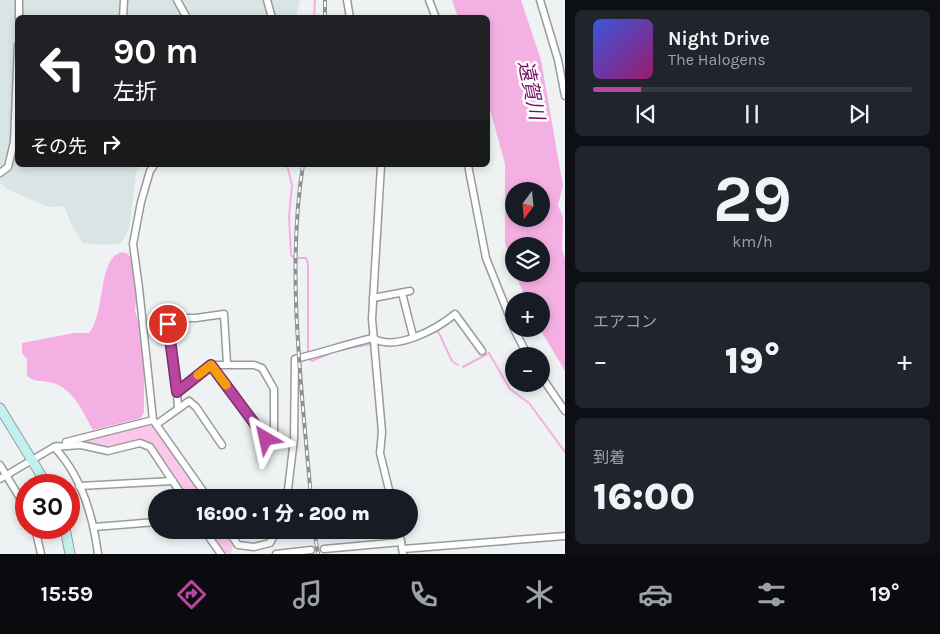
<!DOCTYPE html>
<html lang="ja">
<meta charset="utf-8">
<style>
:root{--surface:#171b24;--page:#20242c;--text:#f1f3f6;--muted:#9ea1a6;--line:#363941;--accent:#b947a2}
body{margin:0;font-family:Karla,"Noto Sans JP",sans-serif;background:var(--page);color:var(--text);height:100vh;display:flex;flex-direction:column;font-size:19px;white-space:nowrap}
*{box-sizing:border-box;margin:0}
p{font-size:16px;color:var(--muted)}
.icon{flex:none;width:28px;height:28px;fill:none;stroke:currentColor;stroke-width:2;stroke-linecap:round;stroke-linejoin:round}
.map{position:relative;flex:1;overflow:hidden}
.drawer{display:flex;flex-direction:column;gap:10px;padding:10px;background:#0d0f14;width:375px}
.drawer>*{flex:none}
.guide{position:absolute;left:15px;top:15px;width:475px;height:152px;border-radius:8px;box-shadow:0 2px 8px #0003;background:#202124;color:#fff;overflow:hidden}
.needle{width:32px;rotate:196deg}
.controls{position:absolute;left:505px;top:182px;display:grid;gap:10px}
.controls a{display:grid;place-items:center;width:45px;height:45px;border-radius:50%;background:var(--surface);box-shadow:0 2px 8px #0003;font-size:25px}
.speed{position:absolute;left:15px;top:474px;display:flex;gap:10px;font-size:25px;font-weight:700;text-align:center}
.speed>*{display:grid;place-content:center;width:65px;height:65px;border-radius:50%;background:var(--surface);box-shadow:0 2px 8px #0003;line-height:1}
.speed .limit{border:8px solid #d22;background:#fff;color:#111}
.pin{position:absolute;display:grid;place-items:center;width:42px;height:42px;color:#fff;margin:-21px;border:2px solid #fff;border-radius:50%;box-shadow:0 1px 5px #0007}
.me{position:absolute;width:55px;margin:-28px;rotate:324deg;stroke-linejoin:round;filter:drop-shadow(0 0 4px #0008)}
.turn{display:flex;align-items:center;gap:18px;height:105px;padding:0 15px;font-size:22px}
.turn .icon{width:65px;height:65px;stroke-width:2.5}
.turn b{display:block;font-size:35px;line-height:42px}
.then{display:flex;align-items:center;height:48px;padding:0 15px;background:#0003;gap:10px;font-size:19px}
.big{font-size:38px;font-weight:800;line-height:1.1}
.drawer .card{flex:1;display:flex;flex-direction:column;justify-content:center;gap:8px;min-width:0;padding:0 18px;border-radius:8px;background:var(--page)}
.drawer .dial{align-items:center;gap:0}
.dial b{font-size:65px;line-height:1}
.song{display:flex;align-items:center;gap:15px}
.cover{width:60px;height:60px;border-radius:8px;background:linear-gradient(135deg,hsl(230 70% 55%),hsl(320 70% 35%))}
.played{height:5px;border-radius:2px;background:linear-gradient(90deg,var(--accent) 15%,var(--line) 15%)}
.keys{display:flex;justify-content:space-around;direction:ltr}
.heat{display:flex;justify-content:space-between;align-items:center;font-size:28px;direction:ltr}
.trip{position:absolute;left:148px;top:489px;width:270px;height:50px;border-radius:25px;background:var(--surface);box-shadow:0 2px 8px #0003;font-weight:800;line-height:50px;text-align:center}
.menu{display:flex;height:80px;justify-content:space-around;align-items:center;background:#090b0e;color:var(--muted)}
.menu .icon{width:35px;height:35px}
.menu .current{color:var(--accent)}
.menu b{font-size:22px;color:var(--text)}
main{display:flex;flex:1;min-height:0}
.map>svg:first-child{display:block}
.built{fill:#d9e5e5}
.green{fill:#fbc8ec}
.water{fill:#f5b0e3;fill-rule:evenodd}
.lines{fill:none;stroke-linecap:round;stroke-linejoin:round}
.stream{stroke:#f5b0e3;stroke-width:2}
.minor-casing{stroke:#989b9b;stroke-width:9}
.secondary-casing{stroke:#989b9b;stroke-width:11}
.minor{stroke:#fff;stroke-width:6}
.secondary{stroke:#c2f0ef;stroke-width:9}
.rail-casing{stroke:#8f9292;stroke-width:4}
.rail{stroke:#fdffff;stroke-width:2;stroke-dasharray:5.5;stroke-linecap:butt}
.route-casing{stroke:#782e69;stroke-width:12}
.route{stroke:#b947a2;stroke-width:9}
.slow{stroke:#f59e0b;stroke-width:9}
.labels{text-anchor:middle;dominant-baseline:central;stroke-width:5;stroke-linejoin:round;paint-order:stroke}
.water-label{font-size:20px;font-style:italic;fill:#781366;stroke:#fdffff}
</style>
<main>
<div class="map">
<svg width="565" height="554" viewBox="0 0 565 554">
<rect width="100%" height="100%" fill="#eef2f2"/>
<!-- built -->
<path class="built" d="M0,0h300l-4,17 -278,1v147h123l-5,8 -7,56 -8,14 -15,2 -23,-2 -11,-17 -8,-20 -15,1 -40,-17 -9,-7z"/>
<!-- green -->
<g class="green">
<path d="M149,423l6,2 50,72h-19l-38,-56 -6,-1 -33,9 -22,-5v-4z"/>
<path d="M207,530h18l8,16 -2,8 -8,-1z"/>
</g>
<!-- water -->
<g class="water">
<path d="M452,0h69l20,60 22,126 -5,19 5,12 -1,32 3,10v112l-25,-42 1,-28h-14l-12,-27h26v-28h-27v25l-9,-28v-79l-17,-62v-84l-30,-1zM514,191h27v28h-27z"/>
<path d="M122,252l6,2 3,4 6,33 -2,20 4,12 5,46v43l-3,6 -48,12c-10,-17 -18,-40 -40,-47 -9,-3 -18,0 -26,-7v-17l-5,-6v-10l52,-10h15c17,-20 8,-75 33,-81z"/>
</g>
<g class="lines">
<!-- stream -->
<g class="stream">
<path d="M314,18l1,-18"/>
<path d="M287,165l5,20 -3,32 2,38 3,3"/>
<path d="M298,258h8l2,6v89"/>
<path d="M427,335l11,-4 14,30 6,4"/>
<path d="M376,344l13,2 12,-2"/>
<path d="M339,350l33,-6"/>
<path d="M308,358l4,3 21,-9"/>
<path d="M463,367l26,-14 21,36 19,14 36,49"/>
</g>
<!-- minor casing -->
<g class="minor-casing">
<g id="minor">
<path d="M177,0l10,18"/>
<path d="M267,0l5,18"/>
<path d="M347,0l3,18"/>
<path d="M429,0l7,18"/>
<path d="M540,0l18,60 7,36"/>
<path d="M19,18v-18"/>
<path d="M123,18l1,-18"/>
<path d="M154,165l-4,6 -9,31 -8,42 6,44 13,122 1,10 55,78"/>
<path d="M381,165l-9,154 10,113 -2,21 11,45"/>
<path d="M468,165l18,93 28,70"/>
<path d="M0,173l8,-6 6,-25 4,-97"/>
<path d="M402,293l11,43"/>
<path d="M373,298l37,-7"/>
<path d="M514,329l14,27"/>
<path d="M541,376l24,35"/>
<path d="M177,392l-9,-68 3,-6h25l28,-4 3,50"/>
<path d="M178,409l11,-8 7,6 26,38"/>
<path d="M157,424l21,-15 -1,-17 34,-27h43l8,3 12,21v45l-8,5 -55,-74"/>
<path d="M66,442l87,-22"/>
<path d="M57,446l-3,1c27,28 39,69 44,107"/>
<path d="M0,465l26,43"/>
<path d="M0,479l54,-32 27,-2 27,6 32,-8 10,4 34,51"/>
<path d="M79,486l94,-5"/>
<path d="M287,498l7,-59 1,-80c26,-6 52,-15 78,-21 22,14 64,-9 82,-24l27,37"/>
<path d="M94,527l62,-5"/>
<path d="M35,528l6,26"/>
<path d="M204,530l17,24"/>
<path d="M228,530l10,15 16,2 16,-4 7,-13"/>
<path d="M399,530l4,24"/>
<path d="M324,549l77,-7"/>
<path d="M403,549l162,-13"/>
<path d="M276,554l35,-4"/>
</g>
</g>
<!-- secondary casing -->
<g class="secondary-casing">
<g id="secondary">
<path d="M0,408l47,77"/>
<path d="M65,528l5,26"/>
</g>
</g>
<!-- minor -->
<use href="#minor" class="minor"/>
<!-- secondary -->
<use href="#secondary" class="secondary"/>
<!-- rail casing -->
<g class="rail-casing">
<g id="rail">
<path d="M325,18v-18"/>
<path d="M303,165c-17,106 -1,225 8,333"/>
<path d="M314,530l4,24"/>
</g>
</g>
<!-- rail -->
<use href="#rail" class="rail"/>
</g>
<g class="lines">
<!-- route casing -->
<g class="route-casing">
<path id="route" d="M168,324l9,68 34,-27 55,74"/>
</g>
<!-- route -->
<use href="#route" class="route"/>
<!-- slow -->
<path class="slow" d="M198,375l13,-10 15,20"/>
</g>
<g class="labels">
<!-- water labels -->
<g class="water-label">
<text transform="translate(531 90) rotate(78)">遠賀川</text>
</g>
</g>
</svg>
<div class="controls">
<a><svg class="needle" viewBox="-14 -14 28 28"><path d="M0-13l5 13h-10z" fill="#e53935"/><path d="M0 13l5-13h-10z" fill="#9ea1a6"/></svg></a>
<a><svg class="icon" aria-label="layers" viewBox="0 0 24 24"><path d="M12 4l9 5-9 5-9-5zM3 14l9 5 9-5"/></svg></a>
<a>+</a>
<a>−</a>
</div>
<div class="speed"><div class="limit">30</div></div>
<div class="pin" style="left:168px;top:324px;background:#d93025"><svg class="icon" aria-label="arrive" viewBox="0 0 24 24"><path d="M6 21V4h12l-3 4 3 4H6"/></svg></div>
<svg class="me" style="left:266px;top:439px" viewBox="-20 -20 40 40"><path d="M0-17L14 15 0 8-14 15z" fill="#b947a2" stroke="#fff" stroke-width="4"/></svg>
<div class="trip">16:00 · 1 分 · 200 m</div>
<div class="guide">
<div class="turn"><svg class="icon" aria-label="left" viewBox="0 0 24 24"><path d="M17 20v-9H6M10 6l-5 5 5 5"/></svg><div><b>90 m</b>左折</div></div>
<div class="then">その先<svg class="icon" aria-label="right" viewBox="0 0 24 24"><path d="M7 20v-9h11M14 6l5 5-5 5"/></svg></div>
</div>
</div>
<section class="drawer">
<div class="card">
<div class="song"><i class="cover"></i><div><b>Night Drive</b><p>The Halogens</p></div></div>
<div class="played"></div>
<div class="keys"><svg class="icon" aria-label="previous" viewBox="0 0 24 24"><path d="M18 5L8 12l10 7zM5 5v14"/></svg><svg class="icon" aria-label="pause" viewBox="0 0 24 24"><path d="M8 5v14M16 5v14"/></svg><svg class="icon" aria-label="next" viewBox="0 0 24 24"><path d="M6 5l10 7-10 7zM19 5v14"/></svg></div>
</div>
<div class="card dial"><b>29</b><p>km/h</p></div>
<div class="card"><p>エアコン</p>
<div class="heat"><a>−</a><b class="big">19°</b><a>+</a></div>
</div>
<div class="card"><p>到着</p><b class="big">16:00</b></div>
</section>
</main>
<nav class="menu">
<b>15:59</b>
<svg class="icon current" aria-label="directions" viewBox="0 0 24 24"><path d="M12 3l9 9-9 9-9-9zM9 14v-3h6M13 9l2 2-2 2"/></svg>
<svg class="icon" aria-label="music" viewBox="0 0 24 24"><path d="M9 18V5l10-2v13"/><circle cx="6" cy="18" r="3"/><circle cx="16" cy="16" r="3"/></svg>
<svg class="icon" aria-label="phone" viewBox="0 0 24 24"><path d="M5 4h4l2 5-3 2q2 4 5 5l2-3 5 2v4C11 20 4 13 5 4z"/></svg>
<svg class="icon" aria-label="climate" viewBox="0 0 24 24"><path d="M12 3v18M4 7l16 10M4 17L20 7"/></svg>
<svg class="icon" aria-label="car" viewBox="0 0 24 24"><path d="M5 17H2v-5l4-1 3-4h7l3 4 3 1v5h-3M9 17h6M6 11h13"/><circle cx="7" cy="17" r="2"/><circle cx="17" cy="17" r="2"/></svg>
<svg class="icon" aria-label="filters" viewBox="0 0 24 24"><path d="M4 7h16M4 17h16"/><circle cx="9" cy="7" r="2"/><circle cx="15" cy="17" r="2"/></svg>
<b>19°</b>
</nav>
